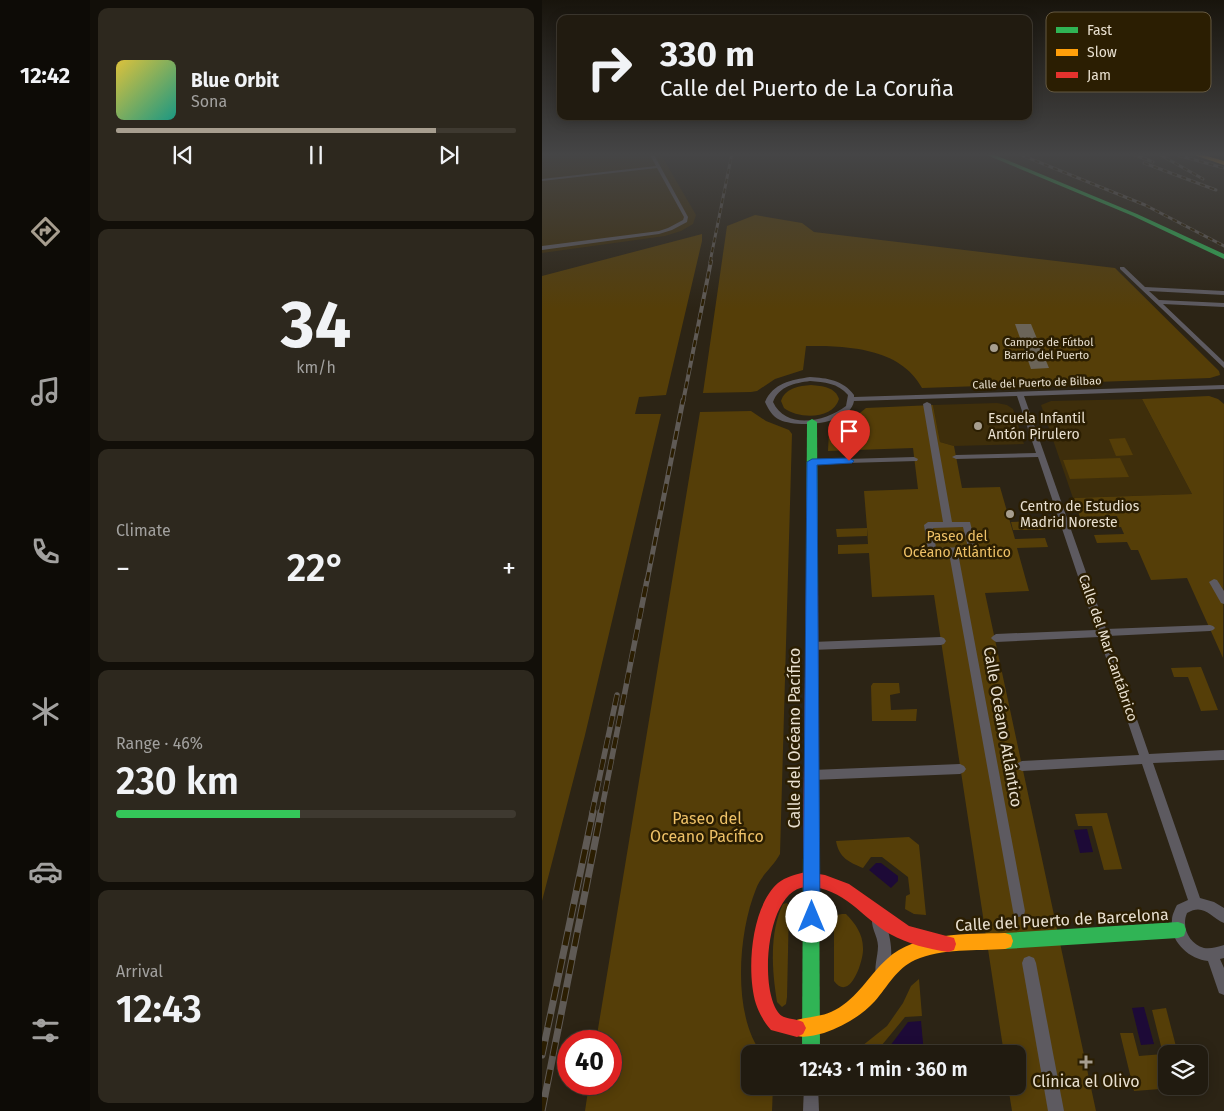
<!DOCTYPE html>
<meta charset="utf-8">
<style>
:root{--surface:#211b10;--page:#2d281e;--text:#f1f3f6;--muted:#a2a19f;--line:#3e3930;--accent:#a79e8f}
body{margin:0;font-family:"Fira Sans",sans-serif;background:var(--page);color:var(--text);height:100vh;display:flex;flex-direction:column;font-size:19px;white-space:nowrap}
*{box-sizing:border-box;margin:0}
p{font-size:16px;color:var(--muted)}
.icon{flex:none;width:28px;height:28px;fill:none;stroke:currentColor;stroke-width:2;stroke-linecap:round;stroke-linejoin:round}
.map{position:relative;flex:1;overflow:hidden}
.panel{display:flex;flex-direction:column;gap:8px;padding:8px;background:#120f09;width:452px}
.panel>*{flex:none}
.banner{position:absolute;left:15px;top:15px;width:475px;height:105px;border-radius:10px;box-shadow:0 2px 12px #0003,0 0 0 1px var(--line);background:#211b10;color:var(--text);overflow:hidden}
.fabs{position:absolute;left:616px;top:1045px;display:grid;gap:10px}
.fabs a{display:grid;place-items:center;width:50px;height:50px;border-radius:10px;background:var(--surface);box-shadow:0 2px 12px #0003,0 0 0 1px var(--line);font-size:25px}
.speed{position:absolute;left:15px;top:1030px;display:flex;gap:10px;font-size:25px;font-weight:700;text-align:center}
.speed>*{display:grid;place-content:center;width:65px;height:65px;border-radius:50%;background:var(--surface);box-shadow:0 2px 12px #0003,0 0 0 1px var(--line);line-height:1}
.speed .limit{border:8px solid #d22;background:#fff;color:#111}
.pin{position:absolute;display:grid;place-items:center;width:42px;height:42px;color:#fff;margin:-51px -21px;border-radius:50% 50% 50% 0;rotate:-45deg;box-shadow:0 0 5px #0007}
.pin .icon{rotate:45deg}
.me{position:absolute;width:55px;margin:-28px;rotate:0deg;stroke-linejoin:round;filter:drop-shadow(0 0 4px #0008)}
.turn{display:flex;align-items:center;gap:18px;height:105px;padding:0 20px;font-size:22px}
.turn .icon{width:65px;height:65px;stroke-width:2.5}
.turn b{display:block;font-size:35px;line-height:42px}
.big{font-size:38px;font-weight:600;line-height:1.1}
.panel .card{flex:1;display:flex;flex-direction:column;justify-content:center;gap:8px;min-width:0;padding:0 18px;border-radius:10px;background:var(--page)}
.panel .dial{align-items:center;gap:0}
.dial b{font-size:65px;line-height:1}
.song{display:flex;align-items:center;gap:15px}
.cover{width:60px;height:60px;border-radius:8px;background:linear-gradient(135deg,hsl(50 70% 55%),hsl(170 70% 35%))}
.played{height:5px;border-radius:2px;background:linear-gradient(90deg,var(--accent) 80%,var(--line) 80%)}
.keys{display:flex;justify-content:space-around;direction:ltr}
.heat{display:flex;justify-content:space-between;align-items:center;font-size:28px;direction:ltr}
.charge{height:8px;border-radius:4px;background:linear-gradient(90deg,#34c759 46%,var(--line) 0)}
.trip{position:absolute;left:199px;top:1045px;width:285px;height:50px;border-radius:10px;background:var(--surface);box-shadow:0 2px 12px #0003,0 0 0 1px var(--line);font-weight:600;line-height:50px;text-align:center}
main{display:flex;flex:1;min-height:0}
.dock{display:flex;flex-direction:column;width:90px;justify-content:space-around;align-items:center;background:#0d0b06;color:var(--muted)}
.dock .icon{width:35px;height:35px}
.dock .selected{color:var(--accent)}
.dock b{font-size:22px;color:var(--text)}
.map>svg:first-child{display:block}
.built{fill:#3e2e0b}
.green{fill:#553e08}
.water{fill:#1d0a37}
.building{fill:#6b6458}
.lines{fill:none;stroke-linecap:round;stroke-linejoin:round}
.street{fill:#5d5a60;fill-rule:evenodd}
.fast{fill:#30b455;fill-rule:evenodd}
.slow{fill:#ff9f0a;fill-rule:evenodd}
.jam{fill:#e5322d;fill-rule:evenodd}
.rail-far4-casing{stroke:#5f5a55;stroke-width:3}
.rail-far3-casing{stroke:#5f5a55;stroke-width:4}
.rail-far2-casing{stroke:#5f5a55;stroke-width:5}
.rail-far1-casing{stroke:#5f5a55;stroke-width:5.5}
.rail-casing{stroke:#5f5a55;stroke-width:7}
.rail-far4{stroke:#2b1e02;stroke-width:2;stroke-dasharray:5;stroke-linecap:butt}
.rail-far3{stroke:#2b1e02;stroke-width:2.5;stroke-dasharray:7;stroke-linecap:butt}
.rail-far2{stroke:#2b1e02;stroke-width:3;stroke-dasharray:9;stroke-linecap:butt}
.rail-far1{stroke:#2b1e02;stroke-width:4;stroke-dasharray:11;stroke-linecap:butt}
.rail{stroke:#2b1e02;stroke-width:5;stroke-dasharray:14;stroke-linecap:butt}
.route{fill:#1a73e8;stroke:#114b97}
.poi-dot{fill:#a79e8f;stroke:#2b1e02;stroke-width:2}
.labels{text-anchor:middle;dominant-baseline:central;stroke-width:5;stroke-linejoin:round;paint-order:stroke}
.far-poi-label{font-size:11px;fill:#e9e0d0;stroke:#2b1e02;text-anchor:start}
.far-street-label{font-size:11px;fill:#e9e0d0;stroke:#2b1e02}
.poi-label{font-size:14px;fill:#e9e0d0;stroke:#2b1e02;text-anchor:start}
.park-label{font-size:14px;fill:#eec167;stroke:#2b1e02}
.street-label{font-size:14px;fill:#e9e0d0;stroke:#2b1e02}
.near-street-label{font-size:16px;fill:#e9e0d0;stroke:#2b1e02}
.near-park-label{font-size:16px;fill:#eec167;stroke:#2b1e02}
.near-poi-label{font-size:16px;fill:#e9e0d0;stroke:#2b1e02}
.key{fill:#2b1e02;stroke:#645840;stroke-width:1}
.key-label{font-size:14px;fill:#e9e0d0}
</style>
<main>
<nav class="dock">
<b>12:42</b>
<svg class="icon selected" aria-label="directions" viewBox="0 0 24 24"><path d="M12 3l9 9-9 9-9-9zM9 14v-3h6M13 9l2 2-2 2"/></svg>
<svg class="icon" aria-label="music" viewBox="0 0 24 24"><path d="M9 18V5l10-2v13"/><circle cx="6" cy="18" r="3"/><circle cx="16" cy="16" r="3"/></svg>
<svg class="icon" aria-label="phone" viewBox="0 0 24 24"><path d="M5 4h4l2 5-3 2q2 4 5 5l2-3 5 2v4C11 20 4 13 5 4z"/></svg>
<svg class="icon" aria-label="climate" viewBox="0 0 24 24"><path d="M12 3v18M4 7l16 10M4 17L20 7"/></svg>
<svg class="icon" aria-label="car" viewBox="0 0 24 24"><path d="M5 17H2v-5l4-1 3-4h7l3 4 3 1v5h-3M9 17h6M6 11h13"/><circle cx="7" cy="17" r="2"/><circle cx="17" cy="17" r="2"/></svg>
<svg class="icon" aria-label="filters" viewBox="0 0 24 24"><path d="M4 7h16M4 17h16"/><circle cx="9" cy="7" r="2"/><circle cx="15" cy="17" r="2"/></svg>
</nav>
<section class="panel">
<div class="card">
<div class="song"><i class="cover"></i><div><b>Blue Orbit</b><p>Sona</p></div></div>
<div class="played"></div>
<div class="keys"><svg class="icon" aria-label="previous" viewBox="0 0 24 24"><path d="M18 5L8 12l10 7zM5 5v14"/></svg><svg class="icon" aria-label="pause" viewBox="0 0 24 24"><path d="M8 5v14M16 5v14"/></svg><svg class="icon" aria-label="next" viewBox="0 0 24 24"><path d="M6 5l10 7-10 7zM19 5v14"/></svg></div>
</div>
<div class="card dial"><b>34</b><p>km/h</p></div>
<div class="card"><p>Climate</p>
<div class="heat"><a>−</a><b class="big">22°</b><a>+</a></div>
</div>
<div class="card"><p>Range · 46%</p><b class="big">230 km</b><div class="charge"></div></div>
<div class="card"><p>Arrival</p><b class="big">12:43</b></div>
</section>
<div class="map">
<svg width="682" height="1111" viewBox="0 0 682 1111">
<rect width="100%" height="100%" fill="#2c2415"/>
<!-- built -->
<g class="built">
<path d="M0,153h118l36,62 -3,9 -12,7 -16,5 -123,17z"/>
<path d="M600,399l50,95 -119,4 -32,-93 10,-4z"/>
<path d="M455,403l10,2 6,4 11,35 -70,2 -14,-4 -7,-37z"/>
</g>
<!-- green -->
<g class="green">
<path d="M213,215l47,8 12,9 301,36 104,103 1,4 -10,3 -288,10c-22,-41 -76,-42 -116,-42l-3,24 -28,9 -18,12 -6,1 -48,1 24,-167z"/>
<path d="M160,234v7l-36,154 -27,2 -4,17h26l-76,321 -43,166v-625z"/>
<path d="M269,385c12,1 24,2 28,14 -6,21 -41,20 -55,9l-3,-7c4,-13 18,-15 30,-16z"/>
<path d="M667,396l9,3 6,5 -1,254 -36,-80 -36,2 -13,-30h-7l-4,-8 -30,1 -3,-8 30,-1 -3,-7 -30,1 -2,-7 29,-1 -1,-4 -37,1 -7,-19 119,-4 -50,-95z"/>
<path d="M391,405l7,37 14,4 8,42 38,-1 15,52 30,-1 3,9 -31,1 12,43 -44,2 111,518h-84l-4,-25h9v-32h-13l-70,-459 -62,2 -3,-44 -31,1v-9l30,-1 -1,-16v8l-30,1 -1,-8 31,-1 -3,-37 54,-2 -5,-41 -85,3 1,-20 21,-10 16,-13z"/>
<path d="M209,411l15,10 23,9 3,4 -12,420c-7,13 -19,21 -24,35 -18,44 -24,126 6,165h-12v32h23l-1,25h-187l4,-27h22v-43h-15l104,-629z"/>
<path d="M583,438l8,17 -17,1 -7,-17z"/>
<path d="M578,458l9,19 -59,2 -7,-19z"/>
<path d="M498,521l3,9h-30l-2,-8z"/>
<path d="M659,667l17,43 -17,1 -13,-34h-14l-3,-9z"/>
<path d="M331,683h26l1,10 -10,2 1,15 26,-1 -1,12h-44l-1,-35z"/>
<path d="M565,813l15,56 -18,1 -12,-44h-14l-3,-12z"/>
<path d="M367,837l10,8 7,70 -12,-1 -9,-5 1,-13 4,-2 -2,-17 -26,-20h-11l-8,11c-14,-6 -24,-10 -27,-27z"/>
<path d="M245,903l2,3 -2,91 -1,7 -4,3 -5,-5c-5,-31 -8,-69 6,-98z"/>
<path d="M300,914h4c9,9 17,20 17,34 1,12 -13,55 -29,33v-60l3,-6z"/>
<path d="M377,979l3,37 -17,1 -28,34 1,3h-26l35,-28 16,-23 8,-17z"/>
<path d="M624,1008l12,46h-11v32l20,1 -53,4 -14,-58h13l6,23 24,-2 -11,-44z"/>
</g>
<!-- water -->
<g class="water">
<path d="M545,829l6,23 -13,1 -6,-23z"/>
<path d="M334,863h5l17,13v5l-7,7 -22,-18z"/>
<path d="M602,1007l10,37 -13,1 -9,-37z"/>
<path d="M379,1021l3,33h-40l24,-32z"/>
</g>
<!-- building -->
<path class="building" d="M473,324h16l18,44 -18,1z"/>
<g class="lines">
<!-- street -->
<g class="street">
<path d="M107,153h4l35,64 -1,5 -15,8 -13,4 -117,16v-4l117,-15 9,-3 15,-8 1,-3 -27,-49 -115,13v-2l114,-13z"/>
<path d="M578,267h4l21,20 79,4v4l-75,-4 10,9 65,3v4l-61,-3 61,58v6l-104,-99z"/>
<path d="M268,377c17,1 33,3 44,18v2l370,-12v4l-200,7 82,233 104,-4 3,1 2,2 -2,2 -3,1 -102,5 41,118 75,-4v10l-71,3 47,135 14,4 10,6v15c-14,-6 -20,-20 -37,-10 -6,14 2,31 17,35 7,1 13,-1 20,-3v13l-4,1 4,9v27l-5,-2 -11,-32c-19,-2 -39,-20 -36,-41 0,-5 3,-11 5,-15l11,-5 -46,-136 -120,7 -4,-2 -2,-3 2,-3 4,-2 117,-6 -40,-118 -103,5 -3,-2 -2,-2 2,-2 3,-2 100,-4 -58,-173 -82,2 -4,-2 4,-2 80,-2 -19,-57 -163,5c-4,24 -56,27 -74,19 -8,-4 -11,-10 -15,-18 8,-19 26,-22 45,-25zM268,381c14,1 28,2 38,14l-2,11c-21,16 -60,24 -73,-4 6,-16 22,-19 37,-21z"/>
<path d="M385,402l4,2 21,118h18l7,28 -4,3h-15l67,358 -1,4 -5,2 -5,-2 -1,-4 -64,-358 -17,1 -4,-3 -4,-26 4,-3h15l-20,-118zM421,527l5,20 -32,1 -3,-20z"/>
<path d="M372,457l4,2 -1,2 -105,3 -4,-2 4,-2z"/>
<path d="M672,579l3,1 7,11v13l-3,-1 -12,-21z"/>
<path d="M399,637l3,1 2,3 -2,3 -3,1 -129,5 -3,-1 -2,-3 2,-3 3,-1z"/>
<path d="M418,764l4,2 2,3 -2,3 -4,2 -148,6 -4,-2 -2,-3 2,-3 4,-2z"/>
<path d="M336,914l5,2c8,19 12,42 4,62l-5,2 -5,-2c-4,-10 1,-21 1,-32 0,-10 -9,-21 -5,-30z"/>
<path d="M487,956l5,2 2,5 28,148h-16l-26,-148 2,-5z"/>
<path d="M262,1086h14l1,25h-16z"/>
</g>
<!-- fast -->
<g class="fast">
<path d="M440,153h8l147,61 87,40v5l-91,-43z"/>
<path d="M270,419l5,3 1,165 -6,4 -6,-4 1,-165z"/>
<path d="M269,845l5,2 3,5 1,202h-18l1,-202 3,-5z"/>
<path d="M636,922l6,2 2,6 -2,6 -6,2 -173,11 -6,-2 -2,-6 2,-6 6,-2z"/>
</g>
<!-- slow -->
<g class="slow">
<path d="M646,153h9l27,8v4z"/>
<path d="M463,933l6,2 2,6 -2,6 -6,2c-29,2 -63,-1 -90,11 -19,9 -27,26 -40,41 -14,15 -31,25 -51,32 -11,3 -23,6 -33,1l-3,-6 3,-6c14,-6 30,-4 44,-12 23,-12 33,-34 52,-51 28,-27 82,-25 118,-26z"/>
</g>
<!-- jam -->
<g class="jam">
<path d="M270,583l6,4 1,265 -3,5 -5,2 -5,-2 -3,-5 3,-265z"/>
<path d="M264,872l19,3 24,9 60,42 45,12 2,6 -2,6 -6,2c-20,-3 -40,-8 -58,-18 -28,-16 -47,-48 -84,-47 -42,2 -48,112 -24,129 5,3 15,3 21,6l3,6 -3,6 -6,3 -26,-7c-7,-8 -12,-17 -15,-26 -10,-33 -5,-97 22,-121 7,-6 19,-9 28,-11z"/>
</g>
<!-- rail-far4 casing -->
<g class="rail-far4-casing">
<g id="rail-far4">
<path d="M474,153l129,52 79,41"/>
<path d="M615,153l46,26"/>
<path d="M628,153l54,15"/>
<path d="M591,154l20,8"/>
<path d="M602,163l72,27"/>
<path d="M168,262l22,-109"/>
</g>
</g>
<!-- rail-far3 casing -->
<g class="rail-far3-casing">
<path id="rail-far3" d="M141,402l28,-141"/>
</g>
<!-- rail-far2 casing -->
<g class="rail-far2-casing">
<path id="rail-far2" d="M105,581l36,-181"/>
</g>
<!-- rail-far1 casing -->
<g class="rail-far1-casing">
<g id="rail-far1">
<path d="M50,813l25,-118"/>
<path d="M59,813l46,-233"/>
</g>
</g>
<!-- rail casing -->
<g class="rail-casing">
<g id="rail">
<path d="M0,1055l51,-243"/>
<path d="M0,1111l59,-299"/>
</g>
</g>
<!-- rail-far4 -->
<use href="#rail-far4" class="rail-far4"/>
<!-- rail-far3 -->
<use href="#rail-far3" class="rail-far3"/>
<!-- rail-far2 -->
<use href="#rail-far2" class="rail-far2"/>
<!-- rail-far1 -->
<use href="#rail-far1" class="rail-far1"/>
<!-- rail -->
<use href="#rail" class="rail"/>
</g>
<!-- sky -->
<linearGradient id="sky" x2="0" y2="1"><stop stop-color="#18140c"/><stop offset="0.5" stop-color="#454546"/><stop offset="1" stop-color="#454546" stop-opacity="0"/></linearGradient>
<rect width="682" height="309" fill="url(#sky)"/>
<!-- route -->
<path class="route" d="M307,458l5,3 -2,2 -35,2 3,452 -2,5 -6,3 -6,-3 -3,-5 4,-455 5,-3z"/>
<!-- markers -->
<g class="poi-dot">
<circle cx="452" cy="348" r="5"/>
<circle cx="436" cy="426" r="5"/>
<circle cx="468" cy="514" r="5"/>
<path d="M541.5 1054.5h5v5h5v5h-5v5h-5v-5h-5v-5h5z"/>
</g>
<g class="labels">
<!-- far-poi labels -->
<g class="far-poi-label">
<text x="462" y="342">Campos de Fútbol<tspan x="462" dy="13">Barrio del Puerto</tspan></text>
</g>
<!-- far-street labels -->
<g class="far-street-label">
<text transform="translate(495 383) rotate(-2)">Calle del Puerto de Bilbao</text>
</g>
<!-- poi labels -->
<g class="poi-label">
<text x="446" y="418">Escuela Infantil<tspan x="446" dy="16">Antón Pirulero</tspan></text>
<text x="478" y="506">Centro de Estudios<tspan x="478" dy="16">Madrid Noreste</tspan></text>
</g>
<!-- park labels -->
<g class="park-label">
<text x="415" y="536">Paseo del<tspan x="415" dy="16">Océano Atlántico</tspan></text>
</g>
<!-- street labels -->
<g class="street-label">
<text transform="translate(566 648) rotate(71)">Calle del Mar Cantábrico</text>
</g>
<!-- near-street labels -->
<g class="near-street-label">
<text transform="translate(461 727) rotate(80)">Calle Océano Atlántico</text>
<text transform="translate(252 738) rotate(-90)">Calle del Océano Pacífico</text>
<text transform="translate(520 920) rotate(-3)">Calle del Puerto de Barcelona</text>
</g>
<!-- near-park labels -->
<g class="near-park-label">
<text x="165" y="818">Paseo del<tspan x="165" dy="18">Oceano Pacífico</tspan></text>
</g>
<!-- near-poi labels -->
<g class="near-poi-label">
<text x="544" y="1081">Clínica el Olivo</text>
</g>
</g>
<!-- legend -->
<rect x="504" y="12" width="165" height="80" rx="8" class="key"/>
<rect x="514" y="27" width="22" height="6" fill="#30b455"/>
<rect x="514" y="49" width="22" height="7" fill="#ff9f0a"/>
<rect x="514" y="72" width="22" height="6" fill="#e5322d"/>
<g class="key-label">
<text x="545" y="35">Fast</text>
<text x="545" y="57">Slow</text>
<text x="545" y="80">Jam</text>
</g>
</svg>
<div class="fabs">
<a><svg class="icon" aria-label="layers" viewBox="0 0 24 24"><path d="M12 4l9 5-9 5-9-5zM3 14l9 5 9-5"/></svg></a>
</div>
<div class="speed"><div class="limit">40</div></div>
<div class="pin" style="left:307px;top:461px;background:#d93025"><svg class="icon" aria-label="arrive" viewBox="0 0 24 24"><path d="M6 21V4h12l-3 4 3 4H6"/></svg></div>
<svg class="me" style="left:270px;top:917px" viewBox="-20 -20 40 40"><circle r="19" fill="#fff"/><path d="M0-13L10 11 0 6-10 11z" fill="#1a73e8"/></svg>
<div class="trip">12:43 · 1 min · 360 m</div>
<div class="banner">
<div class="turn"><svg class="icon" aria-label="right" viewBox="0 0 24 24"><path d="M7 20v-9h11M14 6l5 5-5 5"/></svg><div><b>330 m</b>Calle del Puerto de La Coruña</div></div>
</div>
</div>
</main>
